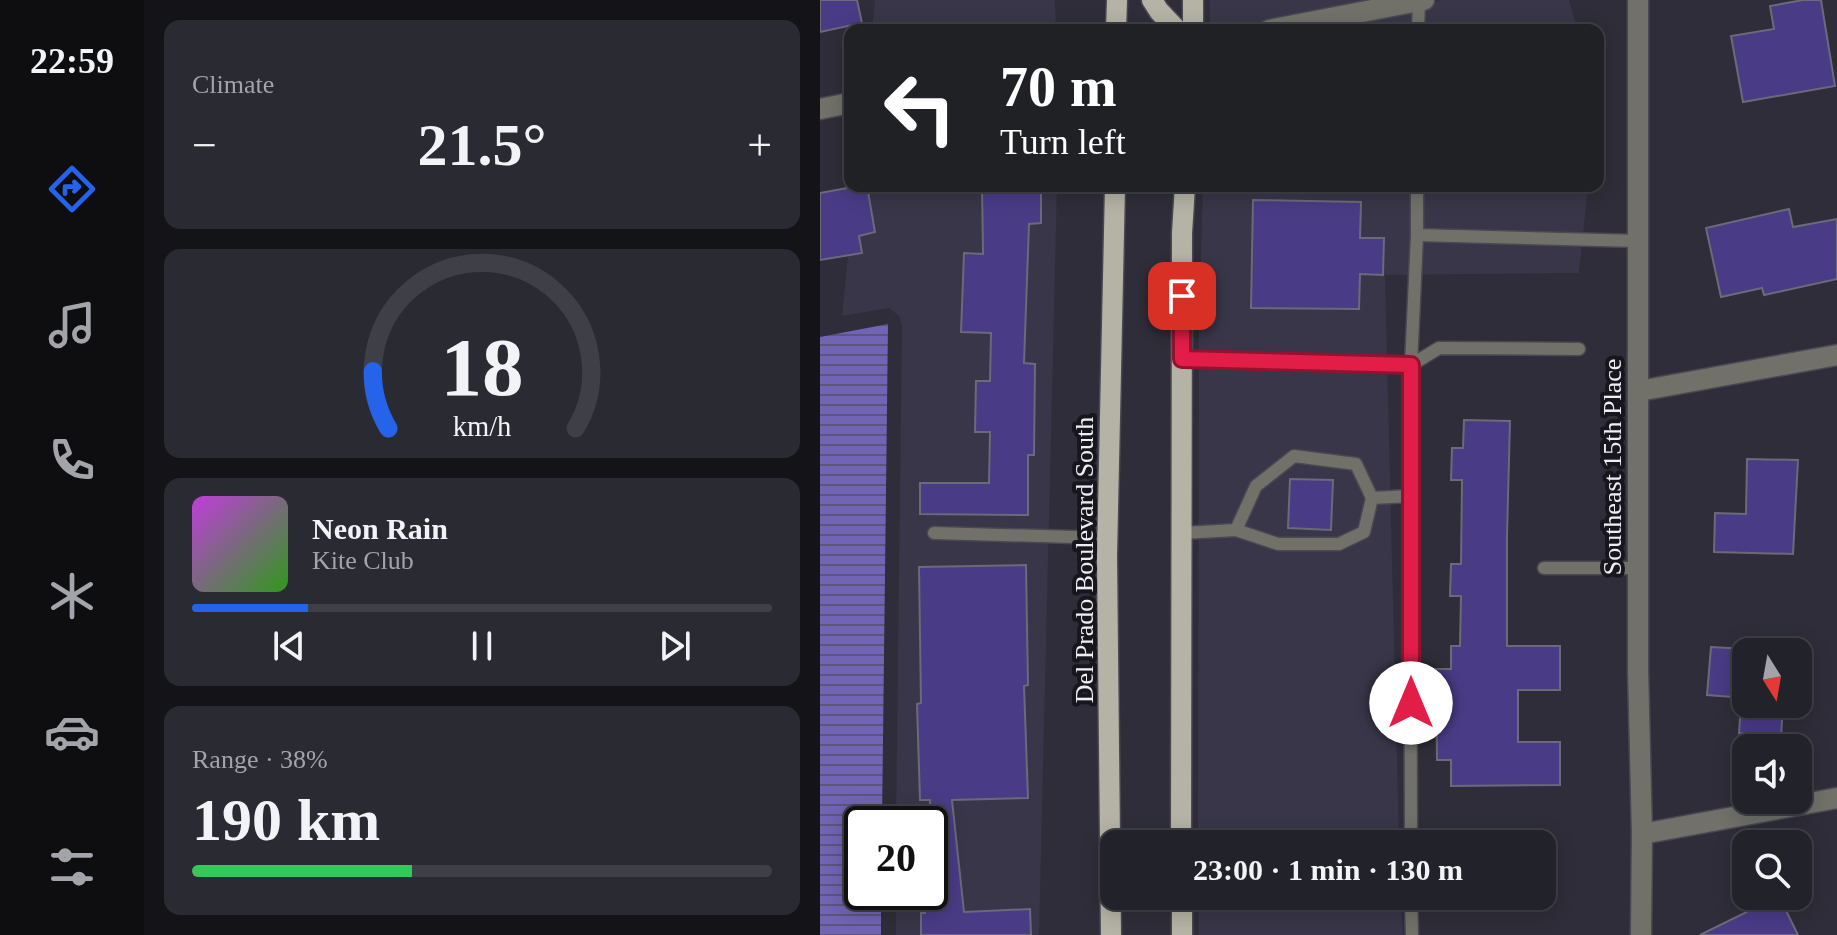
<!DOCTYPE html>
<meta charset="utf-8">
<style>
:root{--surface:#22222b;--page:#2a2a33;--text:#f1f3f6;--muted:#a2a4a9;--line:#3f3f47;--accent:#2563eb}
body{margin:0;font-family:"Times New Roman",serif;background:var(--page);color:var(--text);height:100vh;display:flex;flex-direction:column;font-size:30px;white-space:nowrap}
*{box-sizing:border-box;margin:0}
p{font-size:26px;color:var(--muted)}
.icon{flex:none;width:44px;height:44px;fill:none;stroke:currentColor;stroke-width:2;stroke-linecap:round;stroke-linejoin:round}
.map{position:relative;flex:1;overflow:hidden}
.side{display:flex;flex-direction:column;gap:20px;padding:20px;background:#131318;width:676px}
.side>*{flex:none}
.top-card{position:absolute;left:24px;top:24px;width:760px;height:168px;border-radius:16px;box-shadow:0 4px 20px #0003,0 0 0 2px var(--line);background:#202124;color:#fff;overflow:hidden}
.needle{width:52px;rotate:169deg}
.tools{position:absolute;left:912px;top:638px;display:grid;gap:16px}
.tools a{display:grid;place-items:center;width:80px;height:80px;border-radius:16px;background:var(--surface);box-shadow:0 4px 20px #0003,0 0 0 2px var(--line);font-size:40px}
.speed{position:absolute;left:24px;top:806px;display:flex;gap:16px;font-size:40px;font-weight:700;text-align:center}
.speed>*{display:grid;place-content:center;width:104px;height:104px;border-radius:50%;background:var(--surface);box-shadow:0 4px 20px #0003,0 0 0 2px var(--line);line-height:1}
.speed .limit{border:4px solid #111;border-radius:12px;background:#fff;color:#111}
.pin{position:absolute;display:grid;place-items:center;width:68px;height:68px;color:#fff;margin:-34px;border-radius:16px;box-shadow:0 4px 12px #0006}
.me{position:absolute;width:88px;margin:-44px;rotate:0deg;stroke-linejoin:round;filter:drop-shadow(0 0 6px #0008)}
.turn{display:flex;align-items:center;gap:28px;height:168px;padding:0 24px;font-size:36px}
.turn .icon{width:104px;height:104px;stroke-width:2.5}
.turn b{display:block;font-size:56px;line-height:68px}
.big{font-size:60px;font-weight:800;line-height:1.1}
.side .tile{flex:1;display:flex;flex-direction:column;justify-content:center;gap:12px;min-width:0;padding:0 28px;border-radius:16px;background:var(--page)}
.side .dial{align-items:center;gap:0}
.dial svg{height:208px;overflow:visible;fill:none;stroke:var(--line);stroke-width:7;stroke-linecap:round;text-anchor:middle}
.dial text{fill:var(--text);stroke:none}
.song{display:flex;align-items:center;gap:24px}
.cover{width:96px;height:96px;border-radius:12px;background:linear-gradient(135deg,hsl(290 70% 55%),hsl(110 70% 35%))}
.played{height:8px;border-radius:4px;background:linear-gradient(90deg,var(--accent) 20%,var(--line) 20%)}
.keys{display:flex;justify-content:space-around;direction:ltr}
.heat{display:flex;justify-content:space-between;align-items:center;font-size:44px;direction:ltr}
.charge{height:12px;border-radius:6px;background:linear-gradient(90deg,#34c759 38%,var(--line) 0)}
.trip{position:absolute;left:280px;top:830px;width:456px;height:80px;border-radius:16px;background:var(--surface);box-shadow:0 4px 20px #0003,0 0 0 2px var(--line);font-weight:800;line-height:80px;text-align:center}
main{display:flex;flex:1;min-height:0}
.tab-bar{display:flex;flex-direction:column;width:144px;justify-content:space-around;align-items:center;background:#0e0e11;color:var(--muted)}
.tab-bar .icon{width:56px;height:56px}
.tab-bar .active{color:var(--accent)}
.tab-bar b{font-size:36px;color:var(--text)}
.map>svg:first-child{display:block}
.built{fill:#383648}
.water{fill:url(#water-rules)}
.building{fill:#4a3b86;stroke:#6b6a78;stroke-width:2}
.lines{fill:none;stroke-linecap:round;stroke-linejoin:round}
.service-casing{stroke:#494853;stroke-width:15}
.minor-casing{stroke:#494853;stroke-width:23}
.primary-casing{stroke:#494853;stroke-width:23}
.service{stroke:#71716a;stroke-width:12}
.minor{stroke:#71716a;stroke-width:20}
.primary{stroke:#b4b3a5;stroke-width:20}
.route-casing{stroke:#92132f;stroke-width:20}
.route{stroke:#e11d48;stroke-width:14}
.labels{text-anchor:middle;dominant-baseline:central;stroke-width:8;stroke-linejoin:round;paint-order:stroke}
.street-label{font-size:26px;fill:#eeedf5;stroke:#16161c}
</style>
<main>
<nav class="tab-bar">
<b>22:59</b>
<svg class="icon active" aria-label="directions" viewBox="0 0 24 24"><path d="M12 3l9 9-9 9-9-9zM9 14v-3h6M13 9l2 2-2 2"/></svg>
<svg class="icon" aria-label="music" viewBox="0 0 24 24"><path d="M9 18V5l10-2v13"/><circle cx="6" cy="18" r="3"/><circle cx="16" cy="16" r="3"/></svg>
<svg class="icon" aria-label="phone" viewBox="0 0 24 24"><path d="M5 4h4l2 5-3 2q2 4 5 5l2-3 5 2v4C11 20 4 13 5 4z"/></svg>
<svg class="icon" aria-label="climate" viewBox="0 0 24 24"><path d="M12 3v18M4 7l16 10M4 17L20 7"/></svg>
<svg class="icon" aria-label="car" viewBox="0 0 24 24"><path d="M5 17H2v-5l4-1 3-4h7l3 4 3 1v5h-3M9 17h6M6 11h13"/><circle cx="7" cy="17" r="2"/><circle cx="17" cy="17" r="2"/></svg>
<svg class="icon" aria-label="filters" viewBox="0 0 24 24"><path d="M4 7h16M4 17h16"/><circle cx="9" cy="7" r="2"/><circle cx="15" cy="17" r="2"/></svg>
</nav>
<section class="side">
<div class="tile"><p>Climate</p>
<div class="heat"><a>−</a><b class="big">21.5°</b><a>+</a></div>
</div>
<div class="tile dial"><svg viewBox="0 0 100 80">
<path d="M14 69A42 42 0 1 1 86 69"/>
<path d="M14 69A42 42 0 0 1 8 47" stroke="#2563eb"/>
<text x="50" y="56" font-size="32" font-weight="700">18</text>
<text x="50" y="72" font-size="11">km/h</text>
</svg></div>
<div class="tile">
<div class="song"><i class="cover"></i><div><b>Neon Rain</b><p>Kite Club</p></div></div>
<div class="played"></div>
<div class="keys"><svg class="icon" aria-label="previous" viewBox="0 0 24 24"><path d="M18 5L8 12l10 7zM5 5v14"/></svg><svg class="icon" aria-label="pause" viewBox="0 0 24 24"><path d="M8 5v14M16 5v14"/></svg><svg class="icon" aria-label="next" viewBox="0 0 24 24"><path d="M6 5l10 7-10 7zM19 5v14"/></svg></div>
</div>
<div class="tile"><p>Range · 38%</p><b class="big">190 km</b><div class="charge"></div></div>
</section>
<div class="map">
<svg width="1017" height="935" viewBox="0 0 1017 935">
<defs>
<pattern id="water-rules" width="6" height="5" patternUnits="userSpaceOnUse" patternTransform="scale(2)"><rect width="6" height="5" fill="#7164b4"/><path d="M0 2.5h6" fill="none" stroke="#5c567f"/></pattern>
</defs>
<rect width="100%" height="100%" fill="#2e2d39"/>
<!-- built -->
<g class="built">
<path d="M55,0h180l1,30h-184z"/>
<path d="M390,0h187l1,9 42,-9h129l9,30h-368z"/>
<path d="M35,186h202l-18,749h-143v-43h34v-68h-34l6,-499 -3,-9 -10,-8 -47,8z"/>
<path d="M383,186h385l-9,87 -194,2 14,569h-201l1,-530z"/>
<path d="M378,896h203l2,39h-204z"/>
</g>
<!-- water -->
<path class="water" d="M68,324l-6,500h-20v68h19v43h-61v-598z"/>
<!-- building -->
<g class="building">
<path d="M0,0h37l5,23 -42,9z"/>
<path d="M983,0h18l14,86 -92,16 -12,-66 43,-7 -4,-23z"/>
<path d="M38,186h9l8,46 -16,4 3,17 -42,7v-67z"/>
<path d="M162,186h59v37l-12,1 -5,139 11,1 -1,91h-6v60l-108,-1v-31h69l1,-51h-15l1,-51h14l1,-48 -30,-1 3,-79 19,1z"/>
<path d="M433,200l108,2 -1,36h24l-1,37 -23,-1 -1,35 -108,-1z"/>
<path d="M969,209l4,18 44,-8v60l-73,16 -2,-7 -41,9 -15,-69z"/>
<path d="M644,420l46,1 -3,115v110h53v44h-42v52h42v43l-109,1v-26h-14l-1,-91h15v-23h9l1,-50h-11l1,-32h10l1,-84h-11l1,-32h11z"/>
<path d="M927,459l51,1 -5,94 -79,-2 1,-39 31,1z"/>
<path d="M470,479l43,1 -2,50 -43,-2z"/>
<path d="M206,565l2,120 -4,1 4,112 -76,2 12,112 66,-3 1,26h-110v-22h4l-2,-21h7v-92h-10l-3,-96 4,-1 -2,-136z"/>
<path d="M891,647l35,2v49l-39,-3z"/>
<path d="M921,704h42l-2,33 -42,-4z"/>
<path d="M959,896l19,39h-98z"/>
</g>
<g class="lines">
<!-- service casing -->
<g class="service-casing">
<g id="service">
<path d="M598,30l1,-29"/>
<path d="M597,186v49l221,6"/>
<path d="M362,359l229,6 28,-17 140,1"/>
<path d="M590,496l1,348"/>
<path d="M552,498l38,-2 1,-131 6,-130"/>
<path d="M114,533l174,5"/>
<path d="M362,533l54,-3 42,14h61l25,-12 8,-34 -16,-34 -62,-8 -38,30 -20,44"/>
<path d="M724,568h94"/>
<path d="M591,896l1,39"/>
</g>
</g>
<!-- minor casing -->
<g class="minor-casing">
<g id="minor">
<path d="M818,0v669l4,165 -1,101"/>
<path d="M449,30l155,-30"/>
<path d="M0,109l30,-6"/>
<path d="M819,391l198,-36"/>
<path d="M822,834l195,-36"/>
</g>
</g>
<!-- primary casing -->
<g class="primary-casing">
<g id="primary">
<path d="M332,0l7,11 18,19"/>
<path d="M296,30l1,-30"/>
<path d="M373,30v-30"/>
<path d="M361,844l1,-611 3,-47"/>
<path d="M362,896v39"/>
<path d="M291,935l-4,-379 8,-370"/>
</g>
</g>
<!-- service -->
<use href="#service" class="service"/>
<!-- minor -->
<use href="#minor" class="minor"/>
<!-- primary -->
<use href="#primary" class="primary"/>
</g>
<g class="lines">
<!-- route casing -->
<g class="route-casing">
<path id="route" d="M362,296v63l229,6v338"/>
</g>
<!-- route -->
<use href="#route" class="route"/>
</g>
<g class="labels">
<!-- street labels -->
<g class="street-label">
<text transform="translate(792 467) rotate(-90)">Southeast 15th Place</text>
<text transform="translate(264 560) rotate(-90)">Del Prado Boulevard South</text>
</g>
</g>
</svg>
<div class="tools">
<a><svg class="needle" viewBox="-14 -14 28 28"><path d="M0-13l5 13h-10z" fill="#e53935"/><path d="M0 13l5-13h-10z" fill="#a2a4a9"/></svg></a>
<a><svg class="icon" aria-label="sound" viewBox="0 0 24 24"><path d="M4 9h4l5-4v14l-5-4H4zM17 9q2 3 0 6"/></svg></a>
<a><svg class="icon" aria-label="search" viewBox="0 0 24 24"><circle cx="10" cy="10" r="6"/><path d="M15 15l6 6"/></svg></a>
</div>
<div class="speed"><div class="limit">20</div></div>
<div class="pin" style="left:362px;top:296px;background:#d93025"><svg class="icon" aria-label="arrive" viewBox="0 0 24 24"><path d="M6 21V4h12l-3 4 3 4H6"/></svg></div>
<svg class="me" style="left:591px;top:703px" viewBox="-20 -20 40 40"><circle r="19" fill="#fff"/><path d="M0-13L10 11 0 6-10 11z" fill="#e11d48"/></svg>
<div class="trip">23:00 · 1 min · 130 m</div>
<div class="top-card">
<div class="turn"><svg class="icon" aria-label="left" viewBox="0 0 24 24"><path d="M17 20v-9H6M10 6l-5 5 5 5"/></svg><div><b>70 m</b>Turn left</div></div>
</div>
</div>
</main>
